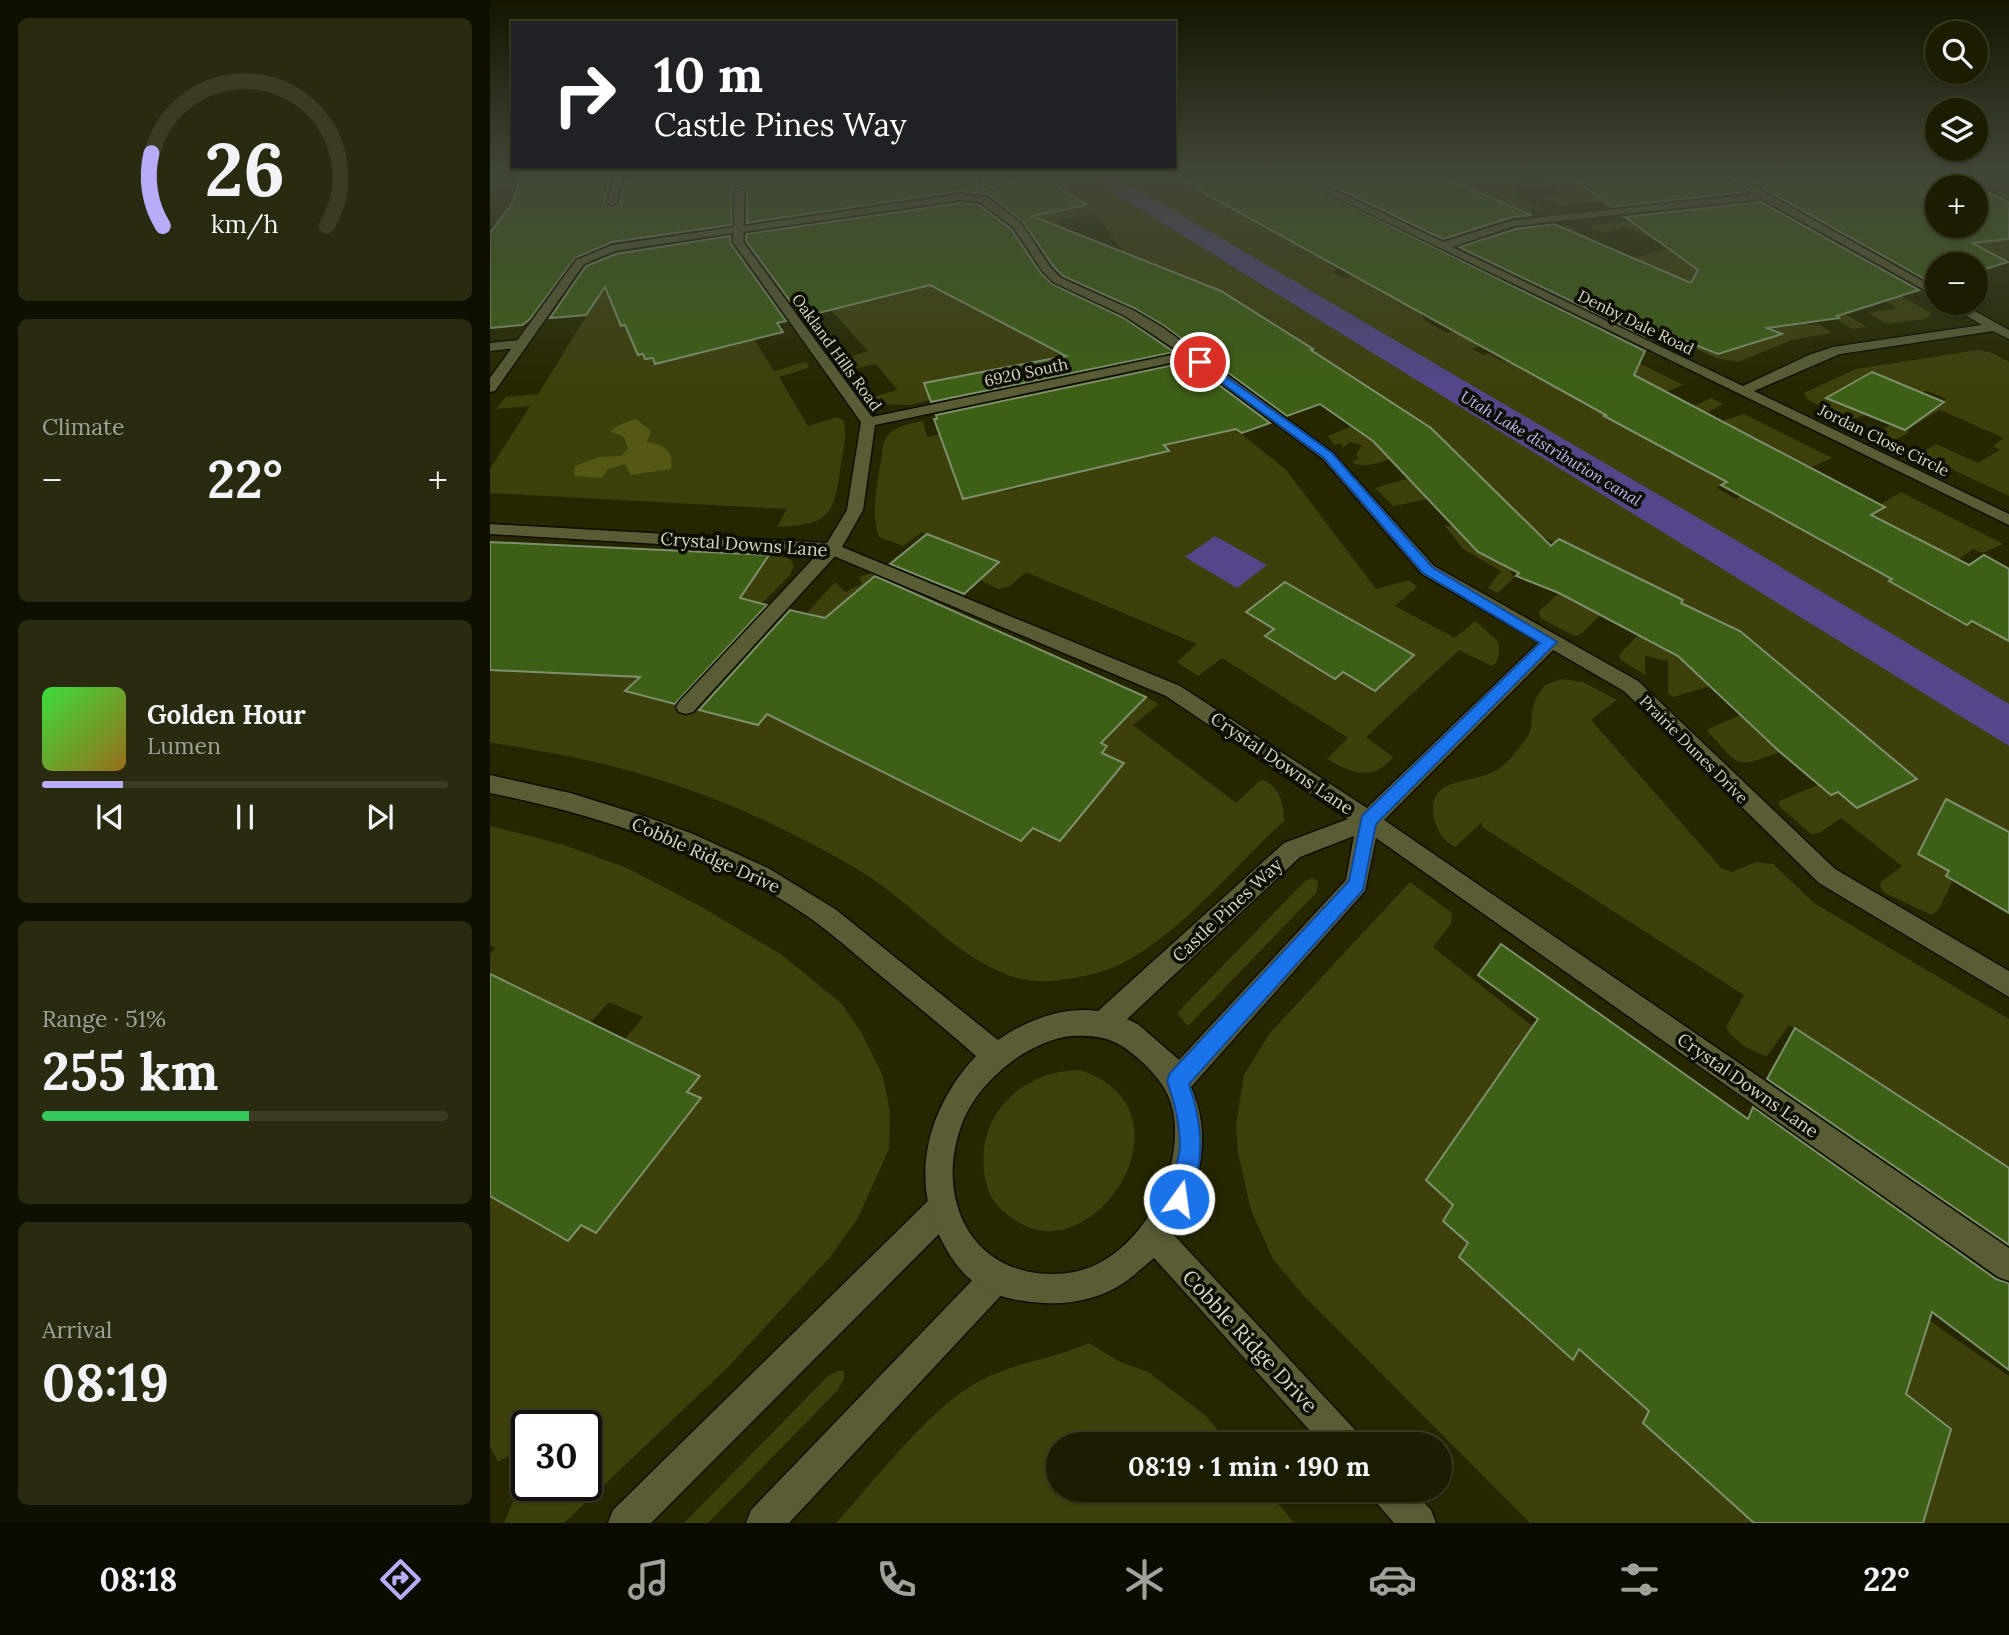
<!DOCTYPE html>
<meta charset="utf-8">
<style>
:root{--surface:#1c1d00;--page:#292a0f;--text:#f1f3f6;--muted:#a0a299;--line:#3a3b22;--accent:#b8abf7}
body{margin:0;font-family:Lora,serif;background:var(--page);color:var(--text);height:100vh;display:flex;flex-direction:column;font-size:26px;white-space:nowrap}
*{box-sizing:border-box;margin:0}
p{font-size:23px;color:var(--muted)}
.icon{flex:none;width:38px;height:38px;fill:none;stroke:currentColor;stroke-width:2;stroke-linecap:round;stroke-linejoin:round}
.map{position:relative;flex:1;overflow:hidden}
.sheet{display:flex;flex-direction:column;gap:18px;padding:18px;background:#0f1000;width:490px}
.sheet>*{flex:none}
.banner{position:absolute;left:21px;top:21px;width:665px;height:147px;border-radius:0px;box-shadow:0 2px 5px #0004,0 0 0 2px var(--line);background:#202124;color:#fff;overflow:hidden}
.controls{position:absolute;left:1435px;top:21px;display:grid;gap:14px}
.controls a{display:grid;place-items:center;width:63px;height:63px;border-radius:50%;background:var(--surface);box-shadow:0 2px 5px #0004,0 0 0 2px var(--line);font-size:35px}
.speed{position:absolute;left:21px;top:1410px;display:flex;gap:14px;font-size:35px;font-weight:700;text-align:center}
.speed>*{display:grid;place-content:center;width:91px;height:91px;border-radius:50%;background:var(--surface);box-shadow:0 2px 5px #0004,0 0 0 2px var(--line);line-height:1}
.speed .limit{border:4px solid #111;border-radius:10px;background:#fff;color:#111}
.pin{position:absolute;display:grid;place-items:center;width:60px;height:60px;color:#fff;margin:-30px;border:4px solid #fff;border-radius:50%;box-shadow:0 2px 7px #0007}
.me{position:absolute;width:77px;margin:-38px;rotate:14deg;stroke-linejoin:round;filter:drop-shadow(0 0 5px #0008)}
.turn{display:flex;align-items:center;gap:24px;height:147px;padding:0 28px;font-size:32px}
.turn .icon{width:91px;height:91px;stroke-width:2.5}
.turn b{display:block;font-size:49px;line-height:60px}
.big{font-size:52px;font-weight:800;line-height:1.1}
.sheet .tile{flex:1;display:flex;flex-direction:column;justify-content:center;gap:10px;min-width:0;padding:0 24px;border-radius:10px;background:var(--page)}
.sheet .dial{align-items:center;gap:0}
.dial svg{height:182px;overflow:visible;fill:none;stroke:var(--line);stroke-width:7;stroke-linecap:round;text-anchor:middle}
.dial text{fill:var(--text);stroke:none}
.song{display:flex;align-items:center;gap:21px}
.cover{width:84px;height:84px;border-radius:10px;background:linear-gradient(135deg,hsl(120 70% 55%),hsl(40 70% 35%))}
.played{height:7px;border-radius:4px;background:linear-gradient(90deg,var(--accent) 20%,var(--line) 20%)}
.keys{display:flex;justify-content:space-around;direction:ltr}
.heat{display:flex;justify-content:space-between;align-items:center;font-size:38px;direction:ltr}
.charge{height:10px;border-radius:5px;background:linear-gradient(90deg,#34c759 51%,var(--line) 0)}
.trip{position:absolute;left:556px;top:1432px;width:406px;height:70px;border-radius:35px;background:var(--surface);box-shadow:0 2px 5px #0004,0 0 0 2px var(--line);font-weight:800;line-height:70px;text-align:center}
.menu{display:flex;height:112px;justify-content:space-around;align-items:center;background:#0b0c00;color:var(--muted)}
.menu .icon{width:49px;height:49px}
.menu .current{color:var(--accent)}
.menu b{font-size:32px;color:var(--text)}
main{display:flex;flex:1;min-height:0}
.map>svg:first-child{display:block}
.green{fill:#3e400c;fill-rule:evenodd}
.forest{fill:#555714}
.water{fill:#544689}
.building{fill:#3e6016;stroke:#7c906c;stroke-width:2;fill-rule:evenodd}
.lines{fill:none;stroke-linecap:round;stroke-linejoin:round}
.lane-casing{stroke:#0f0f00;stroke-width:3}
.street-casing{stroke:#0f0f00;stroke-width:3}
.lane{fill:#5a5c36;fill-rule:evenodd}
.street{fill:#5a5c36;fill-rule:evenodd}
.route{fill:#1a73e8;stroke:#114b97;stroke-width:2}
.labels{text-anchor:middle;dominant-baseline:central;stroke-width:7;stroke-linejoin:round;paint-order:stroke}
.far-street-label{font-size:16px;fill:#d3d5c0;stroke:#0e0f02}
.far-water-label{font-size:16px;font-style:italic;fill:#beb6f1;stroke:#0e0f02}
.street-label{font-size:18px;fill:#d3d5c0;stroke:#0e0f02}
.near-street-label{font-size:21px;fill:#d3d5c0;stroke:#0e0f02}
</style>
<main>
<section class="sheet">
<div class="tile dial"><svg viewBox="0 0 100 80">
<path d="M14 69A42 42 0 1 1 86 69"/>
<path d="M14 69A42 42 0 0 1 9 37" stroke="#b8abf7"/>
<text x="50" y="56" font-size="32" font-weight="700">26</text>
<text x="50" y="72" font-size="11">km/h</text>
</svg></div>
<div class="tile"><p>Climate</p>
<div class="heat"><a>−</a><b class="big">22°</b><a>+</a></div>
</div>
<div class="tile">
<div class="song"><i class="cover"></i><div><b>Golden Hour</b><p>Lumen</p></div></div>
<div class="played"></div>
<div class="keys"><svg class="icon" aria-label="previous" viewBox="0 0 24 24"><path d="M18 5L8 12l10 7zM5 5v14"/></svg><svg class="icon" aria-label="pause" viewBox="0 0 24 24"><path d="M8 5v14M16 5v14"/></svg><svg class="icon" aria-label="next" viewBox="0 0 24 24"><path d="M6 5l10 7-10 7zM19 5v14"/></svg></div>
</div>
<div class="tile"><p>Range · 51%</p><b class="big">255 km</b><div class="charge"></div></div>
<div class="tile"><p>Arrival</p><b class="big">08:19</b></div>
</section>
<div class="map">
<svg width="1519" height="1523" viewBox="0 0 1519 1523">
<rect width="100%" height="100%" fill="#262700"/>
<!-- green -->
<g class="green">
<path d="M486,172h197l73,45 7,-2 66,42 63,-9 -53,17 9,4 -5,3 11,6 15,-5 44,31 5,-2 20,9 -7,3 6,8 20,11 9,-3 27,14 -11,5 11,6 4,-2 15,8 109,-12 72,36 -79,31 17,10 8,-3 14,7 68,-32 12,6 -17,9 25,13 -9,-5 22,-7 88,44 -20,9 -35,-18 -57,29 5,4 -8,6 19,11 9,-5 125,22 14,-9 -4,-2 21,-13 102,52 -21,9 -9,-4 -15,11 -8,42 30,23 29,16v191l-63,-32 -28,54 31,17 -2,5 6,4 -14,29 -7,6 -47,-22 -5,-6 1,-5 21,-16 -61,-48 -22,15 -8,1 -32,-28v-5l41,-17 11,11 7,-3 19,16 59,-29 -205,-93 -38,11 -5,-4v-32l-23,-5v19l-25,-16 -1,-4 19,-20 64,-22 -21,-10 2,-3 -124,-60 -4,3 -15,-8 -30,38 5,4 -17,16 -10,-5 13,-17 -38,-22 -18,-23 79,-7 -85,-83c-20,9 -70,39 -87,26l7,-4 -3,-3 6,-10 -12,-3 -7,6 -2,-5 -7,2 -6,-9 24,-10 11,3 -103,-62 52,-18 -74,-48 -40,12 13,-26 -86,-33 -29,-40 -40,6 3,5 -3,2 -36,-12 24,-4 5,3 34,-8 -44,-30 -58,12 -6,4 -4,-10 10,-2z"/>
<path d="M908,172h188l33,27 -59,7 -18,-8 21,-3 -20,-16 -31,4 8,7 -8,1 11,9 20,8 -38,4 -70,-38 -56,15 25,-14z"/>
<path d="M1516,189l3,1v8l-10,-1 5,18 5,1v44l-72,4v9l-40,-22 94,3 -19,-11 4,-1 -35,-16h35v-21z"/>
<path d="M461,203l23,3 -15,6 18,16 21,-5 7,7 -22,4 -9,-6 -41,6 20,43 45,-7 -2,-6 24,-5 4,4 -21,4 7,13 21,-4 5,6 -22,7 -11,-5 -42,17 79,40 38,-17 -10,-8 21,-10 9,4 -18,9 31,16 21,-7 16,8 9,14 -11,8 -15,3 -10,-16 -79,16 8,15 -30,6 -8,-16 -87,17 5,17 -19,5 -35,-1 -3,-7 24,-7 -21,-26 -25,5 -7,-10 24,-8 -36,-40 -24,3 -6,-6 25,-6h13l4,5 45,-12 -37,-41 -44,10 4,5 -4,1 17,22 -28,6 -8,-10 22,-7 -8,-9 -23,4 -4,-5 21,-5 -21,-28 -27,4 -2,-3 10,-7 59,-9 4,9 -14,2 4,16 102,-14 11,-4 -7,-14 -23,3 -3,-8 19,-3 3,6 42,-6z"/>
<path d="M1272,213l170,101 -7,5 -38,5 -19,-11 29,-5 -46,-27 -55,4 71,42 -15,2 -17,-11 -35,1 9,6 10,-1 13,9 -40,7 -54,22 -22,-4 -36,-17c22,-6 32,-1 51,9l42,-14 -97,-8 -15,5 -11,-6 -111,-96 30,-4 60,32 41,-11 -43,-21 -24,6 -17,-7 77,-9z"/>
<path d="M208,239l14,1 24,70 38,61 31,-9 4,3 -1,3 -29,9 29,49 29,-9 6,3c5,14 0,30 -2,44 -7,50 -10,61 -64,63l10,-18 -297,-16v-24l40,-63 -34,3 10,-12 32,-3 66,-106 -6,-26 2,-3 32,-10 -3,9 61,-8 2,-10zM129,303l100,45 -63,16 -3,-6 -15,-3 -10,-20 6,-2 -4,-9 -9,2 -10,-21z"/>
<path d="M1488,350l12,2 19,10v134l-89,-42 16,-10 42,19 22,-13 -7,-4 11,-8 -64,-28 -34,20 4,2 -17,9 -17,-8 16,-9 9,4 46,-29 -19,-8 -74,18 11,6 -15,5 -42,-20 -4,-7 52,-24z"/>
<path d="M693,386l104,85 89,118 33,-9 8,7 -22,19 60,32 20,-17 23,20c2,9 2,20 -6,25l-33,-16 -93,87 27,20c-20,25 -42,16 -66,2l21,-21 -126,-80 -24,18 -21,-14 20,-18 -171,-72 -16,14 -12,3 -18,-9 18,-19 -76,-29 -19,14 -24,-9c-10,-26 1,-63 4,-91 4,-19 23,-21 40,-25l4,16 76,-16 -40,27 -17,4 13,37c23,-5 19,1 37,2 19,2 74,-19 94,-25l2,3 76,-18 -4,-6z"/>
<path d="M920,478l19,21 -36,7 -18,-18z"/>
<path d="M100,546l166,28 13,-19 21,4 4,7 -4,9 -31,31 -35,-8 -99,94 86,21 134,-91 -39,-8 29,-32 10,10 17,-8 -3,-7 13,-4 118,80 20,-17 14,6 102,75 20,-20 13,7 -26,21 103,78 23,-22 5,-1c17,9 19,23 20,41 -50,45 -121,135 -187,152 -28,7 -61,13 -89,2 -56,-21 -95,-72 -146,-103 -77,-46 -160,-83 -247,-105 -42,-11 -83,-17 -125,-25v-177zM597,737l20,9 -5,7 20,10 -89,65 -12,13 -91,-45 -32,-25 -7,6 -63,-33z"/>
<path d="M1069,593l41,22 -19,19 -6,2 -35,-18 -1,-7z"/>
<path d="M1071,679l22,3 34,18 -26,20 130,148 11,4 24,-10 17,2 41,39 195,116v149l-220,-143 -22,31c-16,-4 -33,-15 -41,-29l18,-32 -262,-168v-5l-27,25c-11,-5 -18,-16 -21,-29 -8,-45 42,-32 66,-50 9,-6 18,-19 25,-28 10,-12 4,-23 9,-36 2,-7 7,-14 11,-19z"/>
<path d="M1250,715l40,37c-46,17 -39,15 -72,-20v-3z"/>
<path d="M0,826l74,19 63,23 73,38 82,49 60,49 19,28 22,44 7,37 -1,36 -31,69 -28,39 -102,110 -164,156h-60l16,-39 -12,-28 -10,6 -8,-16v-250l78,44 13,-15 15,8 105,-135 -14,-6 12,-15 -74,-38 18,-22 -34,-15 -19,21 -100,-49v-20l6,-6 -6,-3zM37,1426h59v60h-59z"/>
<path d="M822,878l6,3 -1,11 -129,134 -11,-13 128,-132z"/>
<path d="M920,882l42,31 -1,11 -18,23c186,150 379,293 576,429v147h-86l28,-94 -454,-351 -71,102 27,25 15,38 -9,15 113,101 7,-10 70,62 105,112h-224l-225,-226 -32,-38 -22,-49 -13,-57 -2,-28 8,-50 26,-42z"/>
<path d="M590,1070c120,39 16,201 -62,152 -13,-8 -27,-20 -31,-35 -17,-65 29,-116 93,-117z"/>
<path d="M599,1343l29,18 30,11 57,43 24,29h-170v45h207l28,34h-458c38,-41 90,-111 137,-138 36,-22 78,-25 116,-42z"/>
<path d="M349,1370l5,2v7l-7,12 -129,132h-24l144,-147z"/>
</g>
<!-- forest -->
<path class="forest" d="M146,419l15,12 -4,11c17,3 27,8 24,27l-40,6 -6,-11 -17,5 -6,9 -28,-2 1,-10 24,-9 22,-1 7,-7 -4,-12 -14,-6 11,-7z"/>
<!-- water -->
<g class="water">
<path d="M590,172h27l51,29 576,338 275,165v42z"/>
<path d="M725,536l52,29 -30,23 -52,-31z"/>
</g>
<!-- building -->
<g class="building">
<path d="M33,172h89l-8,30 7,6 9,-4 7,-32h348l2,18 63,-14 47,29 -55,11 189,75 92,58 -2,1 120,78 120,118 8,-7 124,61 -2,3 59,28 177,148 -60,29 -19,-16 -7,3 -51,-43 -102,-96 -119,-63 -43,-17 3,-3 -41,-21 -105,-111 -53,-37 -33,12 -124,-91 -29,-17 -71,-32 -10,-10 -30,-44 -34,-27 -28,-4 -214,32v-32l-9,-5 -7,5 1,34 -120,17 -37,16 -45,61 -8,6 -32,3v-95l21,-28z"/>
<path d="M676,172h116l363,179 -11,24 251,132 -14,8 98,50 15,-10 25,14v72l-37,-20 -5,4 -78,-44 3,-2 -171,-94 6,-3 -123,-66 2,-1z"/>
<path d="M813,172h95l17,7 20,-5 97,41 -19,2 -70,22z"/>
<path d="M1074,172h149l32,20 -133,15z"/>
<path d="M1244,172h208l67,30v37l-37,4 36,19 -32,10v-8h-39l-2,21zM1447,187h39v39h-39z"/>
<path d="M1271,202l158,88 -82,26 2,2 -72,10 15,6 -64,20 -63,-25 -5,10 -191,-92 57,-18 38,-5 137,59 7,-13 -73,-53z"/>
<path d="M471,203l18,2 32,24 30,44 11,11 72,34 50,34 -243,50 -7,-19 142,-27 -136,-71 -128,32 -56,-76v-7z"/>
<path d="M240,236l1,8 55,77 -9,2 6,9 -128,32 -2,-6 -8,1 -2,-5 -5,1 -13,-30 -4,1 -16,-39 -19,28 -36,3 36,-52 30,-12z"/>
<path d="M698,362l82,61 -28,10 -6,-4 -72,16 5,6 -206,48 -29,-80h3l-1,-4z"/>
<path d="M1382,372l72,30 -39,28 -79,-32z"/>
<path d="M437,534l72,28 -35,32 -74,-30z"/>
<path d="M0,542l279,13 -29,43 27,7 -92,99 -50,-13 15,-14 -150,-7z"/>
<path d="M385,576l271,121 -45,46 6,3 -5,7 22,10 -64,78 -27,-13 -12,13 -254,-127 -9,11 -59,-15 91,-100 35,8z"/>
<path d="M795,582l29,17 100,56 -39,36 -32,-19 -8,7 -70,-43 9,-7 -28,-17z"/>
<path d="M1456,799l63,33v81l-63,-37 3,-5 -31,-17z"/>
<path d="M1011,944l247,175 5,-12 243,172 13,4v87l-77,-58 -26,82 45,35 -28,94h-169l-111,-100 6,-12 -70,-62 -6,11 -114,-103 9,-14 -25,-22 10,-16 -27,-25 112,-161 -60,-44z"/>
<path d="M0,974l210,102 -13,16 14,6 -105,135 -15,-8 -13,16 -78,-45z"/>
<path d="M1305,1028l214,140v77l-242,-166z"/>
</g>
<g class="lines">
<!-- lane casing -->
<g class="lane-casing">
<g id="lane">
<path d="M249,188l5,3v33l-5,3 -5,-3v-33z"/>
<path d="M31,340l6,4 -1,3 -36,4v-8z"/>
<path d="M342,544l8,5 -2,4 -145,159 -7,2 -7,-2 -3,-5 3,-5 147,-157z"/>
<path d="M453,1193l11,4 4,11 -4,11 -303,304h-43l5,-13 319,-313z"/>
<path d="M506,1262l11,5 5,11 -5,11 -218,234h-43l5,-13 234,-243z"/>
</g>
</g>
<!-- street casing -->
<g class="street-casing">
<g id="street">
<path d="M125,172h10l-8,31 -5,3 -5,-3z"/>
<path d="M794,172h13l146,70 71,-22 239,-26 -37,-22h12l209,117v8l-175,-98 -247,27 -63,21 291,139 66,-31 24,-8 149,-22 -36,-22h14l49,27v9l-16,-8 -153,23 -86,37 255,123v11z"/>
<path d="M471,194l26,3 34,26 30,45 10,10 72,32 29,17 171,126 101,113 204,115 197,188 174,102v26l-190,-114 -195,-192 -71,-41 -169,170 625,428v33l-11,-4 -622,-439 -11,53 -174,196c22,49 9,102 -19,146l185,199 5,12h-40l-168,-186c-10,8 -19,17 -29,24 -22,16 -55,23 -81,21 -53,-3 -81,-18 -104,-66 -31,-63 -10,-132 36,-181 -33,-29 -67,-57 -101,-85 -28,-24 -56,-49 -88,-68 -91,-56 -193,-89 -297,-110v-18l80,18 77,24 46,17 75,34 67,41 163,131c29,-20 65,-34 100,-29l186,-168 64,-24 -182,-123 -337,-142 -339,-20v-10l337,19 20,-33 14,-88 -128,-180v-9l-118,18 -31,13 -89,127 -5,1v-14l86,-118 36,-15 122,-18 1,-5 4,-1 5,5zM471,200l19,2 33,25 30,45 10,10 72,34 56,37 -309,64 -129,-175 1,-10zM699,359l134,100 99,115 117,68 -172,166 -187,-122 -338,-139 21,-37 12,-85zM864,836l-8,44 -167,180 -40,-35 -12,-6 173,-162zM581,1036c31,-1 45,3 68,23 15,14 30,30 34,52 13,63 -37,154 -105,162 -93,11 -137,-72 -105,-152 11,-26 32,-48 55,-64 16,-10 34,-19 53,-21z"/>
<path d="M879,1489h42l20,21 5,13h-42l-19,-22z"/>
</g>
</g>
<!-- lane -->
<use href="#lane" class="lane"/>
<!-- street -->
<use href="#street" class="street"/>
</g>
<!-- sky -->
<linearGradient id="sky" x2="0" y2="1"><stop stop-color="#151500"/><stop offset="0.45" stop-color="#414737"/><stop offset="1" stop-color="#414737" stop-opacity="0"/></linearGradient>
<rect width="1519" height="385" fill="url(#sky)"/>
<!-- route -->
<path class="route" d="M706,360h7l129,93 100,114 125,75 -181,182 -13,66 -174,194c15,45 16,78 -2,123l-8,3 -8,-3c-8,-18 8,-41 9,-60 0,-24 -5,-44 -13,-66l3,-8 179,-192 13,-65 178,-173 -117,-70 -99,-115 -128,-94z"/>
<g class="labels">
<!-- far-street labels -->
<g class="far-street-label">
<text transform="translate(1146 322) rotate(26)">Denby Dale Road</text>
<text transform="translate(347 352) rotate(54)">Oakland Hills Road</text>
<text transform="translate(536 372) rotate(-12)">6920 South</text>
<text transform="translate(1394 440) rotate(26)">Jordan Close Circle</text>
<text transform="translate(1204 749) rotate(45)">Prairie Dunes Drive</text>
</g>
<!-- far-water labels -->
<g class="far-water-label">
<text transform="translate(1061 448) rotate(31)">Utah Lake distribution canal</text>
</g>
<!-- street labels -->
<g class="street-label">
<text transform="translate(254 544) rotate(4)">Crystal Downs Lane</text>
<text transform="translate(792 763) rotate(34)">Crystal Downs Lane</text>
<text transform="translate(216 855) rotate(24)">Cobble Ridge Drive</text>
<text transform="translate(737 910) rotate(-43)">Castle Pines Way</text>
<text transform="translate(1258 1085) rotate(35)">Crystal Downs Lane</text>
</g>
<!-- near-street labels -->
<g class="near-street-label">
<text transform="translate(760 1341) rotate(47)">Cobble Ridge Drive</text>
</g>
</g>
</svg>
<div class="controls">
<a><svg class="icon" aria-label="search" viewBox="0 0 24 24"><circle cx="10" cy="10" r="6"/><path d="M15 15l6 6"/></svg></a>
<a><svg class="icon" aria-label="layers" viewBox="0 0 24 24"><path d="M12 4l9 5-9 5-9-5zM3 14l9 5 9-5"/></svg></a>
<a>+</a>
<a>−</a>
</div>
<div class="speed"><div class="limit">30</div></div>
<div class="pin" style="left:710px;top:362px;background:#d93025"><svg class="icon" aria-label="arrive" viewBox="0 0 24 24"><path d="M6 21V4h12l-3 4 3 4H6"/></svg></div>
<svg class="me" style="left:689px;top:1199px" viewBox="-20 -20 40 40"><circle r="17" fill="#1a73e8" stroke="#fff" stroke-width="3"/><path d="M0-11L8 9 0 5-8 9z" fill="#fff"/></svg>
<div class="trip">08:19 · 1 min · 190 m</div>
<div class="banner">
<div class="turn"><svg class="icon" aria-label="right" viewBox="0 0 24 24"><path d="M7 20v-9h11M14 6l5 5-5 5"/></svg><div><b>10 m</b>Castle Pines Way</div></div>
</div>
</div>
</main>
<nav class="menu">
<b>08:18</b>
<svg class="icon current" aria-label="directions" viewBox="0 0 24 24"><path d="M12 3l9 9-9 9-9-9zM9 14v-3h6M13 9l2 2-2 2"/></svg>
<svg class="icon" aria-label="music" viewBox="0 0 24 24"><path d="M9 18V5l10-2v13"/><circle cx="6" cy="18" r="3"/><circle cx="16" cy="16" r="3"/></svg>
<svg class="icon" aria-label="phone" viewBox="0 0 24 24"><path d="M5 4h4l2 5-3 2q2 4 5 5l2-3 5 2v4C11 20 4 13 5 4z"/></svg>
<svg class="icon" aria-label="climate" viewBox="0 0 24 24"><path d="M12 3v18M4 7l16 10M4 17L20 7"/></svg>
<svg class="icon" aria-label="car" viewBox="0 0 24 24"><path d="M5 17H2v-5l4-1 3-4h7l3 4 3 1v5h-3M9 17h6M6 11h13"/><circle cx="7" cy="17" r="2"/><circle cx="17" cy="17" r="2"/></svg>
<svg class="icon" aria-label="filters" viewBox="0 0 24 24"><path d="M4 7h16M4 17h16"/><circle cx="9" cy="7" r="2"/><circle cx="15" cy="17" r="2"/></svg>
<b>22°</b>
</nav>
